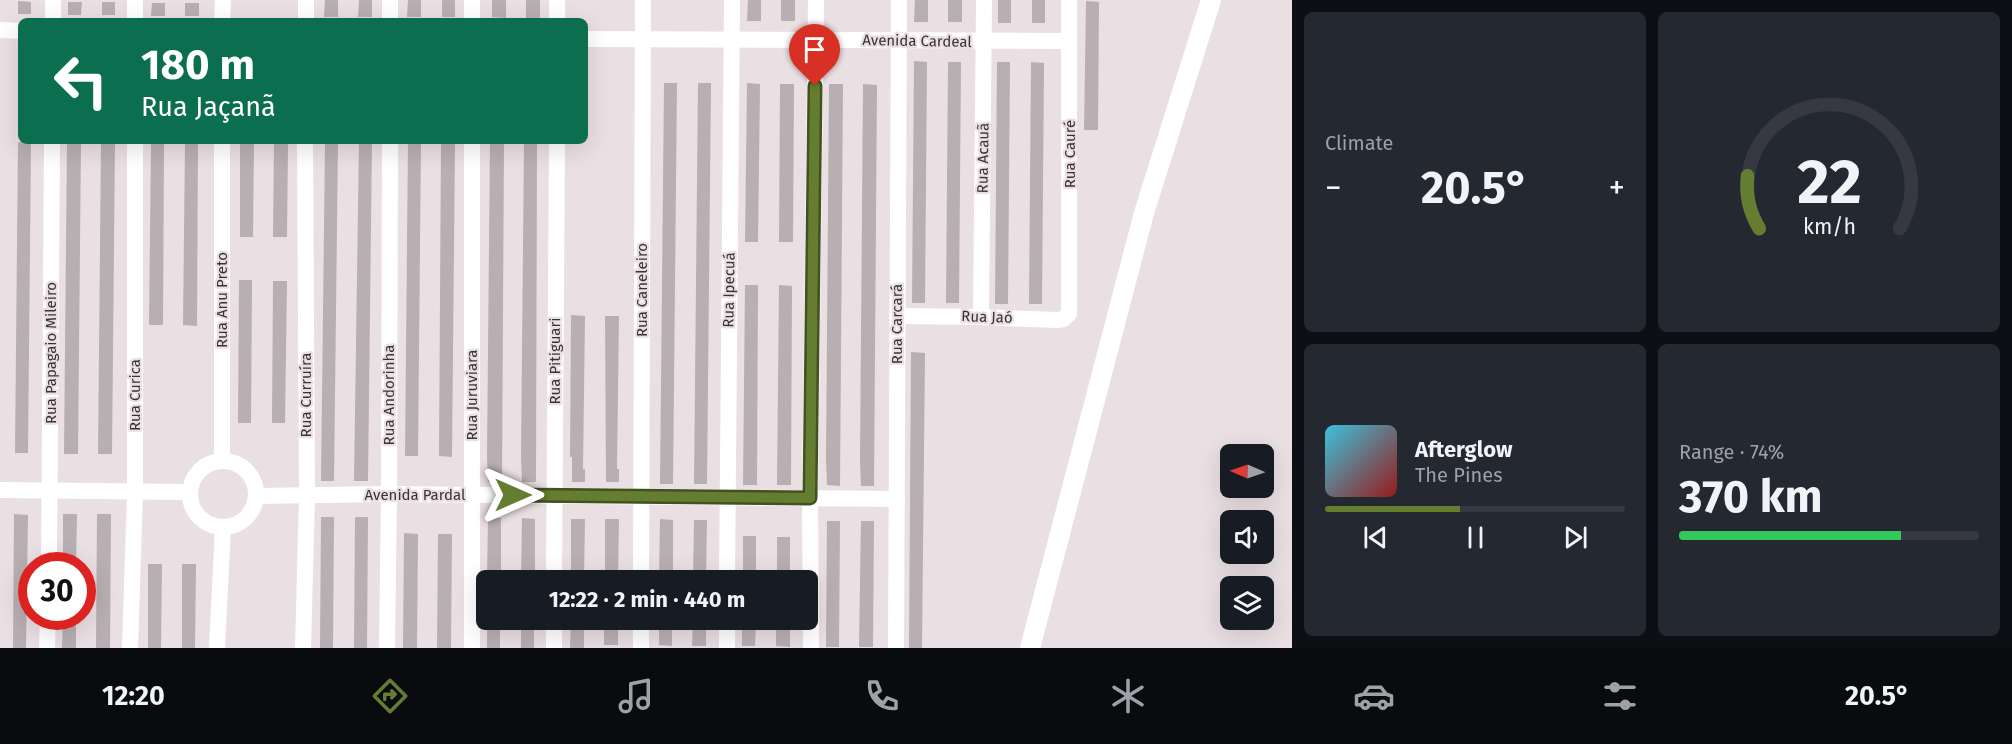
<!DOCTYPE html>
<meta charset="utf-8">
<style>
:root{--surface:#171b24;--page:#242831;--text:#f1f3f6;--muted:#9ea1a6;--line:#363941;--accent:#647d30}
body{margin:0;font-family:"Fira Sans",sans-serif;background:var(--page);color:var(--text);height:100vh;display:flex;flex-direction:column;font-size:22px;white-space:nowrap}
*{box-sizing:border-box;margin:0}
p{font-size:20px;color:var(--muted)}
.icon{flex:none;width:33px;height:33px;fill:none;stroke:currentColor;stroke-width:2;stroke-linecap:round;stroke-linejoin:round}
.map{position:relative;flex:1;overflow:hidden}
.drawer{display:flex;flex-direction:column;gap:12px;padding:12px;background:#0d0f14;width:720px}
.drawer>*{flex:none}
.hud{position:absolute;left:18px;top:18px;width:570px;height:126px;border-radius:9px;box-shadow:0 6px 24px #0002;background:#0b6e4f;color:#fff;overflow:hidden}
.needle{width:39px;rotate:272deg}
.tools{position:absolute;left:1220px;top:444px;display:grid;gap:12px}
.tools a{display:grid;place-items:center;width:54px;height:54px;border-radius:9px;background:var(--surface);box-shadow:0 6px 24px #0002;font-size:30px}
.speed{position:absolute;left:18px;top:552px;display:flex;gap:12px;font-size:30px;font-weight:700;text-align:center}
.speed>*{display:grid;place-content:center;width:78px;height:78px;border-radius:50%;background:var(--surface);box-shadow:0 6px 24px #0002;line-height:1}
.speed .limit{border:9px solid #d22;background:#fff;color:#111}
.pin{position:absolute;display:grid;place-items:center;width:51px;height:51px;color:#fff;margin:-62px -26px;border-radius:50% 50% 50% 0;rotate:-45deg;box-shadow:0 0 6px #0007}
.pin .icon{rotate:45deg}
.me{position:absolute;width:66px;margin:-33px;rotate:90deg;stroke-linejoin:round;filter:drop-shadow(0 0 4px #0008)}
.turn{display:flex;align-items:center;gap:21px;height:126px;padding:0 24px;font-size:27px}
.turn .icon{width:78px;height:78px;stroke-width:2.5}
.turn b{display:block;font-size:42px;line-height:51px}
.big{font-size:45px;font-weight:700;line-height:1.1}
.drawer .card{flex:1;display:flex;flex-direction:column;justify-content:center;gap:9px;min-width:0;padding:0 21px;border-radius:9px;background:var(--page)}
.drawer .dial{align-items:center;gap:0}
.dial svg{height:156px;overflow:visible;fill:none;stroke:var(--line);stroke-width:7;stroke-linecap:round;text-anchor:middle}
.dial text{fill:var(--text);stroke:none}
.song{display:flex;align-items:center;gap:18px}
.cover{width:72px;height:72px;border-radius:9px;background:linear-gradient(135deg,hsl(190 70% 55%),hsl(0 70% 35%))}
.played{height:6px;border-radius:3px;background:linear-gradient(90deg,var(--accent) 45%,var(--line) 45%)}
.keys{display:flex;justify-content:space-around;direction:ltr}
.heat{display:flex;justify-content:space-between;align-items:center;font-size:33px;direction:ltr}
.charge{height:9px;border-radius:4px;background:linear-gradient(90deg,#34c759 74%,var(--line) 0)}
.drawer .tiles{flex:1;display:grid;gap:12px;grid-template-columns:repeat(2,1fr)}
.trip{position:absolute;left:476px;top:570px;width:342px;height:60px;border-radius:9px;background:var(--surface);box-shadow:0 6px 24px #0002;font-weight:700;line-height:60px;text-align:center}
.dock{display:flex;height:96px;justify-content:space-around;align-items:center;background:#090b0e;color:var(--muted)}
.dock .icon{width:42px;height:42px}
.dock .on{color:var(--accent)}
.dock b{font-size:27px;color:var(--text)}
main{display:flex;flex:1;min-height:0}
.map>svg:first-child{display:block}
.building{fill:#b8afb2}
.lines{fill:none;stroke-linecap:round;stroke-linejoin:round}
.minor{stroke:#fff;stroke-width:16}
.major{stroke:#fff;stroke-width:20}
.route-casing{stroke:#41511f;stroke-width:15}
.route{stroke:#647d30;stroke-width:10}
.labels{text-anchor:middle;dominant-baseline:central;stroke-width:4.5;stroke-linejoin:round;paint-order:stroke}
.street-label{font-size:15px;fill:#383435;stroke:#eadfe3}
</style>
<main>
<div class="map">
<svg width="1292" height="648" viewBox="0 0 1292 648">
<rect width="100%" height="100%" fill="#eadfe3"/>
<!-- building -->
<g class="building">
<path d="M325,0h13v17h-14z"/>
<path d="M359,0h13v17h-14z"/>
<path d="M408,0h13v17h-14z"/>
<rect x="442" y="0" width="13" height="17"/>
<path d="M492,0h14v18l-14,-1z"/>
<rect x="526" y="0" width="14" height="18"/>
<path d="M748,0h13v21h-14z"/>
<rect x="781" y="0" width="14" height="21"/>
<path d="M915,0h13v22h-14z"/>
<rect x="948" y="0" width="14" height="22"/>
<rect x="998" y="0" width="13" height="23"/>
<rect x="1032" y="0" width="13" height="23"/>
<path d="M18,1l13,1v12h-13z"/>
<path d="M1086,1l13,1 -1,128h-14z"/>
<path d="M68,2h14l-1,13h-13z"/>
<rect x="102" y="2" width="13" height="13"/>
<path d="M152,3h13v13h-14z"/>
<rect x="185" y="3" width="14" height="13"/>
<path d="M914,61l13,1 -2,241h-13z"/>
<path d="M948,62h13l-2,241h-13z"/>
<path d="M997,62h13l-2,242h-13z"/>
<path d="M1031,62l13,1 -2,241h-13z"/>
<path d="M664,83h13l-4,401h-13z"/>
<path d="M698,83h13l-4,401h-13z"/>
<path d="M747,83l13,1 -2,158h-13z"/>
<path d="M780,84h14l-1,158h-14z"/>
<path d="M829,84h14l-3,402 -13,-1 -1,-25z"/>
<path d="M863,84l14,1 -3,401h-13l-1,-26z"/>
<path d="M330,141h8l-4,340h-13l4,-337h5z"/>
<path d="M359,141h13l-4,340h-14z"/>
<path d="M408,141h13l-3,315h-13z"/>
<path d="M441,141h14l-3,316 -13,-1z"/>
<path d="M490,141h14l-2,341h-14l-1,-25z"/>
<path d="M524,141h13l-1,341h-14l-1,-25z"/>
<path d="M18,142h13l-3,311h-13z"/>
<path d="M67,142h14l-3,312h-14z"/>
<path d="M101,142h14l-3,312h-14z"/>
<path d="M151,143h13l-1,182h-14z"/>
<path d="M185,143h13l-1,183 -14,-1z"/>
<path d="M240,143h14l-1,94h-13z"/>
<path d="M274,144h14l-1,93h-14z"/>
<path d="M239,280h13l-1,143h-13z"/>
<path d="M273,281h14l-2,142h-13z"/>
<path d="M745,285h13l-1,200h-14z"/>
<path d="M779,285l13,1 -1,199h-14z"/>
<path d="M571,315l14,1 -2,153h2v13h-13v-25h-2z"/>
<path d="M605,316h14l-2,153h2v13h-13z"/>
<path d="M911,352l14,1 -3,295h-13z"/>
<path d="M14,514l14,1 -2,133h-13z"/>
<path d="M63,514h14l-1,52h-13z"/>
<path d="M97,514h14l-1,134h-14z"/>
<path d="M321,517h13l-1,131h-13z"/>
<path d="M355,517h13l-1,131h-13z"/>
<path d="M488,518h13v61h-14z"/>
<path d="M522,518l13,1v61h-14z"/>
<path d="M571,519h14l-1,61h-13z"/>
<path d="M605,519h14l-1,61h-13z"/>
<path d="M660,519l13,1v60h-14z"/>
<path d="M694,520h13l-1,60h-13z"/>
<path d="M827,521h13l-1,126h-13z"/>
<path d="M861,521h13l-1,126h-14z"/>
<path d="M404,533l14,1 -1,114h-14z"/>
<path d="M438,534h14l-1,114h-14z"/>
<rect x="743" y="536" width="13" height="44"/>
<rect x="777" y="537" width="13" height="43"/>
<path d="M148,564h14l-1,84h-13z"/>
<path d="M182,564h14l-1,84h-13z"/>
<path d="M63,616h13v32h-14z"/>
<rect x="487" y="620" width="13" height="28"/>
<rect x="521" y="620" width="13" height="28"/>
<path d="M571,620h13v28h-14z"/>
<rect x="604" y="620" width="14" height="25"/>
<path d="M659,620h13v26l-13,-1z"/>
<path d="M693,620h13v26h-14z"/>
<path d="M742,620h14l-1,26h-13z"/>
<path d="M776,620h14v27l-14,-1z"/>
</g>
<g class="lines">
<!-- minor -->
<g class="minor">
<path d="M53,0v21"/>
<path d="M557,0v21"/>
<path d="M135,21v-21"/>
<path d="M222,21l1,-21"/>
<path d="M306,21v-21"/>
<path d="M390,21v-21"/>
<path d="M472,21v-21"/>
<path d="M0,30l21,1"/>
<path d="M585,39l484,2"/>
<path d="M897,316l84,1 76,3 6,-1 6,-5v-314"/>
<path d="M981,317l3,-317"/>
<path d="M222,460v-319"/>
<circle cx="223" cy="494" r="33"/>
<path d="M0,490l189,2"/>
<path d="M257,496l132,-2 508,5"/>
<path d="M49,566l3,-425"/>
<path d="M554,580l3,-439"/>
<path d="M641,580l2,-580"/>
<path d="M727,580l5,-580"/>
<path d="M554,620v28"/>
<path d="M727,620v28"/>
<path d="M47,648l1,-32"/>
<path d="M130,648l5,-155v-352"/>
<path d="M217,648l6,-121"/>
<path d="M303,648l4,-153 -2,-354"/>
<path d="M387,648l2,-154 1,-353"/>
<path d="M472,648v-507"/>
<path d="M641,648v-28"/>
<path d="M811,648l-1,-150 6,-498"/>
<path d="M896,648l3,-648"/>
</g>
<!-- major -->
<path class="major" d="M1030,648l114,-435 67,-213"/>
</g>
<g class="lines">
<!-- route casing -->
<g class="route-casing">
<path id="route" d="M513,495l297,3 5,-412"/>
</g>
<!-- route -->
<use href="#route" class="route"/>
</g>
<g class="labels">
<!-- street labels -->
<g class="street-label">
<text transform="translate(917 41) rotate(1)">Avenida Cardeal</text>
<text transform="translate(1070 154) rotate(-90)">Rua Cauré</text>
<text transform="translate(983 158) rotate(-89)">Rua Acauã</text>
<text transform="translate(642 290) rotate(-90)">Rua Caneleiro</text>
<text transform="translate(729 290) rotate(-89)">Rua Ipecuá</text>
<text transform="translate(222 300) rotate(-90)">Rua Anu Preto</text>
<text transform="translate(987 317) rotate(2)">Rua Jaó</text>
<text transform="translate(897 324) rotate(-90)">Rua Carcará</text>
<text transform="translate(51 353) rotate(-90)">Rua Papagaio Mileiro</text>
<text transform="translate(555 361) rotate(-90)">Rua Pitiguari</text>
<text transform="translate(135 395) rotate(-90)">Rua Curica</text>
<text transform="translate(306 395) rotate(-90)">Rua Curruíra</text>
<text transform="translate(389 395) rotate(-90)">Rua Andorinha</text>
<text transform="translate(472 395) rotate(-90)">Rua Juruviara</text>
<text x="415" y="495">Avenida Pardal</text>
</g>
</g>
</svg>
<div class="tools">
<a><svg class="needle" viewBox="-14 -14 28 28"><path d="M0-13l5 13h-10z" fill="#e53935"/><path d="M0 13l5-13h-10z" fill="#9ea1a6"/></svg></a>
<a><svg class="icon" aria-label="sound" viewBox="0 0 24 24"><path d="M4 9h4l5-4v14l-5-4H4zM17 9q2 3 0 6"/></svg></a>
<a><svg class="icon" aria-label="layers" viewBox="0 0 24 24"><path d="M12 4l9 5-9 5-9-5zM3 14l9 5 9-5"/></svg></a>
</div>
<div class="speed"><div class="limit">30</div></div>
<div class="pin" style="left:815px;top:86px;background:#d93025"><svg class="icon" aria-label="arrive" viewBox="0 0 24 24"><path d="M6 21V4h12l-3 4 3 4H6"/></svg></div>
<svg class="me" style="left:513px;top:495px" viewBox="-20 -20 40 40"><path d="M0-17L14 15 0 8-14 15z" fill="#647d30" stroke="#fff" stroke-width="4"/></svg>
<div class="trip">12:22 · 2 min · 440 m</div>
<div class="hud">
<div class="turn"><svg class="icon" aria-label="left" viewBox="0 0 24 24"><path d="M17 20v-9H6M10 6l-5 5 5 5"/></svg><div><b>180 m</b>Rua Jaçanã</div></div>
</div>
</div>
<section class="drawer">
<div class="tiles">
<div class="card"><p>Climate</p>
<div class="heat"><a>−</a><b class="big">20.5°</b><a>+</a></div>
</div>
<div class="card dial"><svg viewBox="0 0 100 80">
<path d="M14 69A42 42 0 1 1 86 69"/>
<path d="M14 69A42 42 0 0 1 8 42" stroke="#647d30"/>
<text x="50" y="56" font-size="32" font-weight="700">22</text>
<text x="50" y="72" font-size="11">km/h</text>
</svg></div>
<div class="card">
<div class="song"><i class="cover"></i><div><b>Afterglow</b><p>The Pines</p></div></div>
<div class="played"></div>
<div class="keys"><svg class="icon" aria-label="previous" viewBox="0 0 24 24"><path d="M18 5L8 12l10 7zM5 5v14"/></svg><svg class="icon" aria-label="pause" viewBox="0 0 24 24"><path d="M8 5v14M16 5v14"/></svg><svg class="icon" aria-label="next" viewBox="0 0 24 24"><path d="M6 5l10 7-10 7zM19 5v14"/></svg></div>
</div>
<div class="card"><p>Range · 74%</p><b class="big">370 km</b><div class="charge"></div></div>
</div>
</section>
</main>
<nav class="dock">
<b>12:20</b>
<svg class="icon on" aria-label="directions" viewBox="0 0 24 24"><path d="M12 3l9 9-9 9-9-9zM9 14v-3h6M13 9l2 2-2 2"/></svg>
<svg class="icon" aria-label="music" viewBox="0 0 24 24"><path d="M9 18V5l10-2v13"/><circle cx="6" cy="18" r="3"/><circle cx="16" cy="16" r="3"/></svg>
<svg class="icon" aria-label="phone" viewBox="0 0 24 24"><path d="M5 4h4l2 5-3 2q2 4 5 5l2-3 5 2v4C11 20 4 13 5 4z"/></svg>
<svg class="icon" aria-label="climate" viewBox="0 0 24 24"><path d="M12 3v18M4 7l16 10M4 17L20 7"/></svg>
<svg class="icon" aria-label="car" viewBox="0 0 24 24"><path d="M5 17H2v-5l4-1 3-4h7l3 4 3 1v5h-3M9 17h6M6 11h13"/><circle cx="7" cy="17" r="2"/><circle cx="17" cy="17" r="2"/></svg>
<svg class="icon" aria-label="filters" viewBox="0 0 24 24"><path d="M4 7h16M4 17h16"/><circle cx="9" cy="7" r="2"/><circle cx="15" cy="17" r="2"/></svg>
<b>20.5°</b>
</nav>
